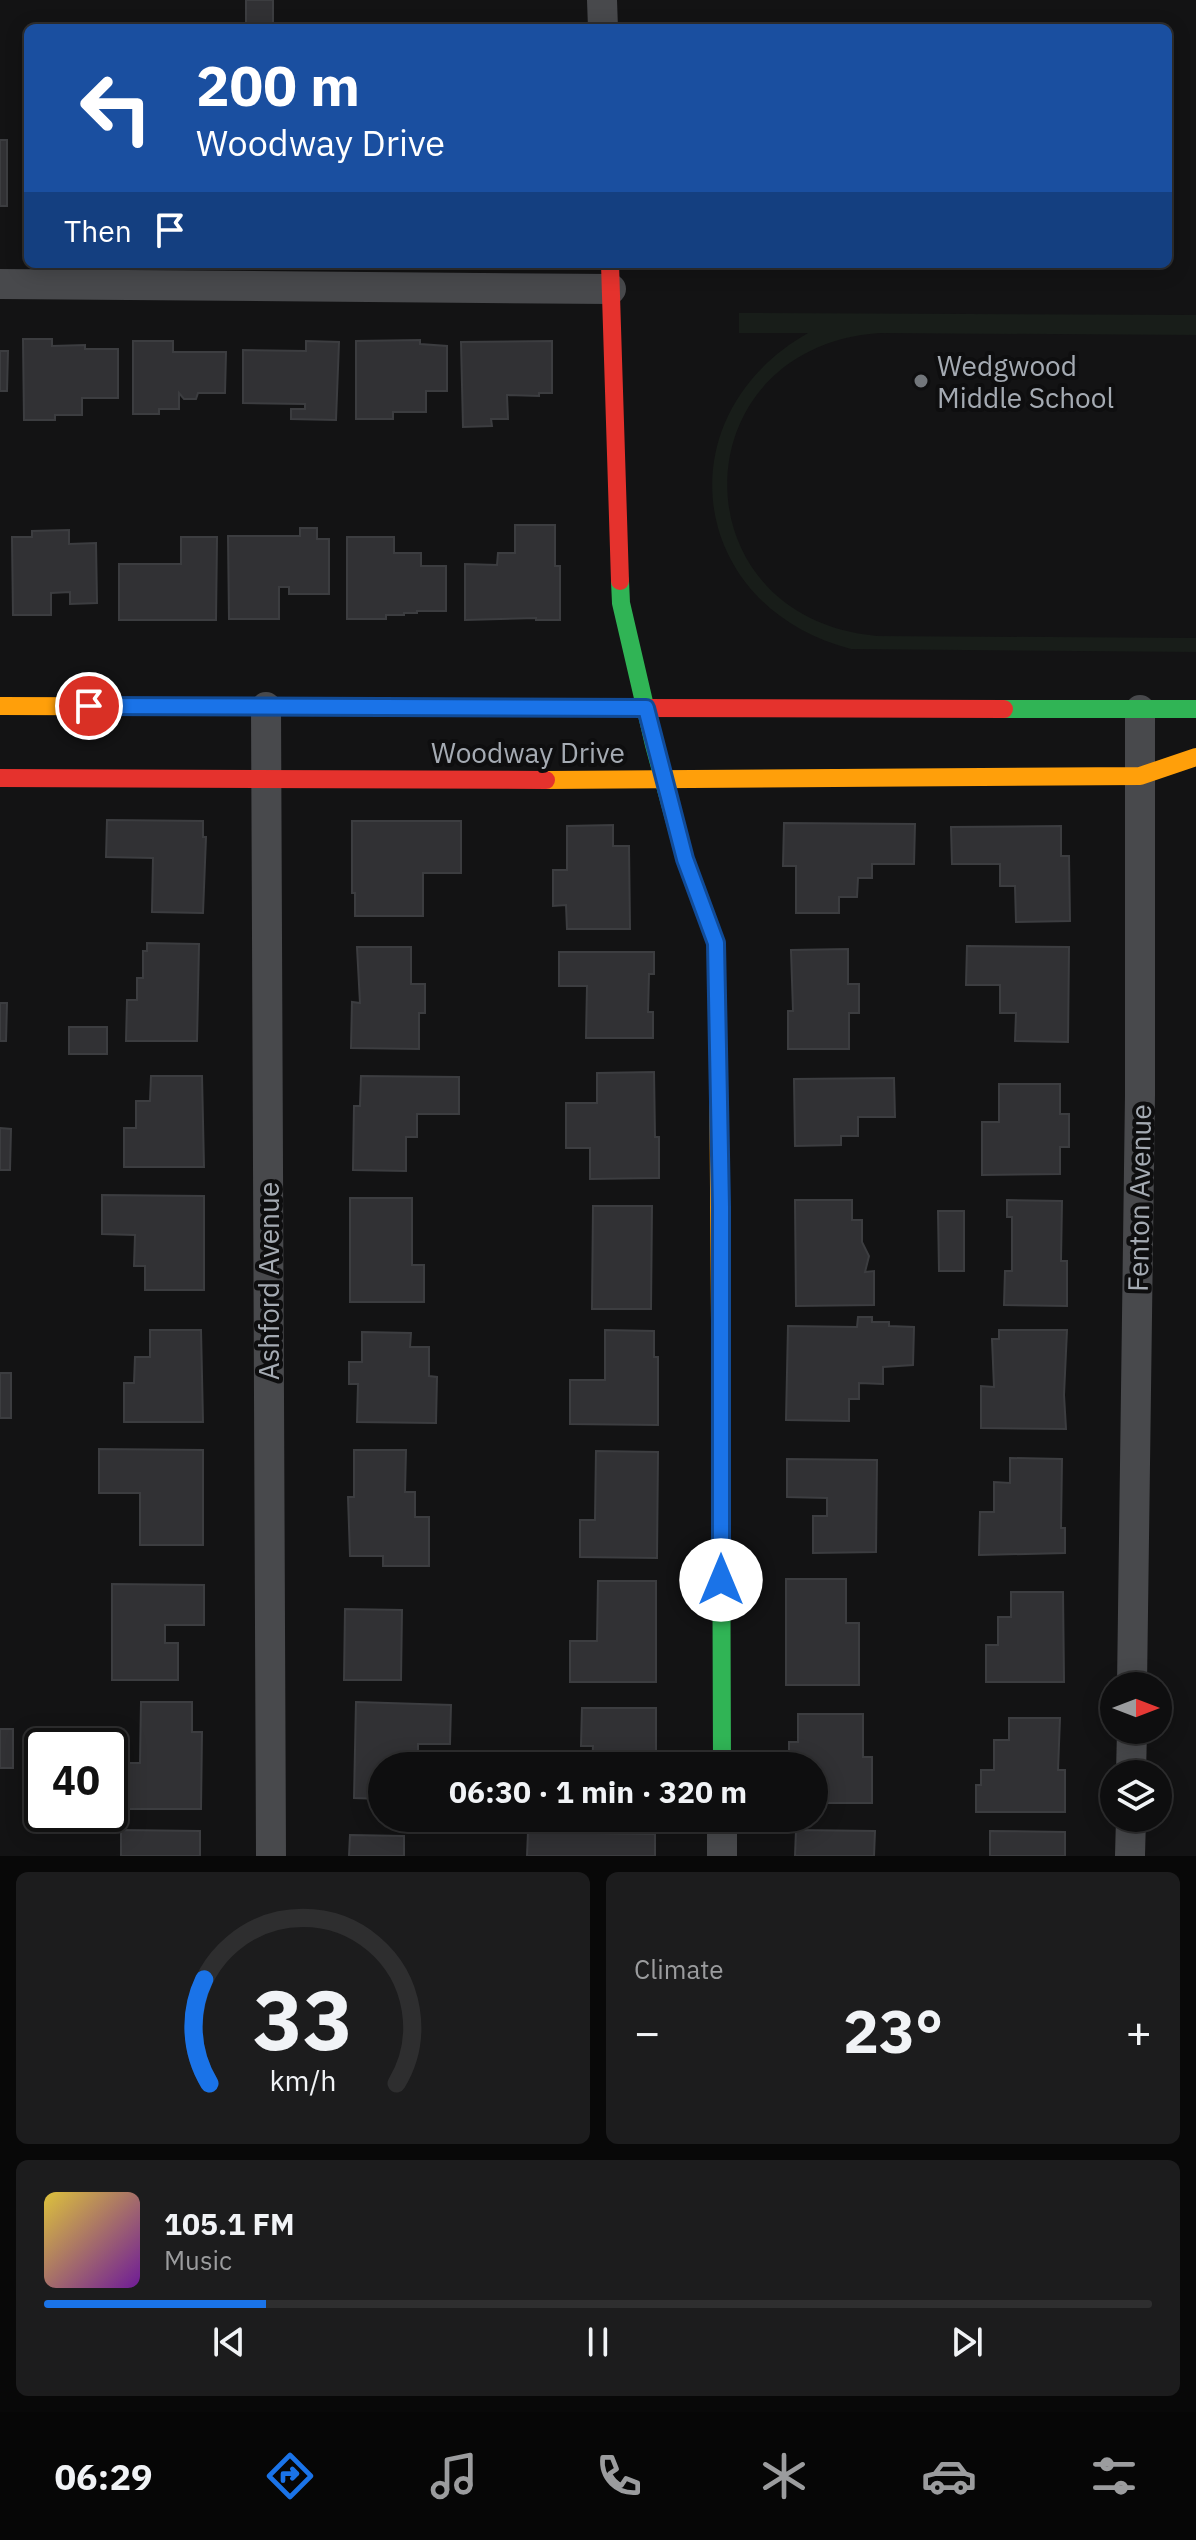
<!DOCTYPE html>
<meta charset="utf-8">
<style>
:root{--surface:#0e0e0f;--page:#1c1c1d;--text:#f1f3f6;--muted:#9b9c9e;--line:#2e2e2f;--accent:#1a73e8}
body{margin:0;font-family:"IBM Plex Sans",sans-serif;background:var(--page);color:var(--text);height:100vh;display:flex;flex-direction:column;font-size:30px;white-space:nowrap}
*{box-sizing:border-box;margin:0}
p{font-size:26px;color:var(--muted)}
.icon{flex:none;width:44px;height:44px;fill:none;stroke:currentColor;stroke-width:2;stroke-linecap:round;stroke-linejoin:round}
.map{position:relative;height:1856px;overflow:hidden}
.details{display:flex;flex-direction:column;gap:16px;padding:16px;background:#080808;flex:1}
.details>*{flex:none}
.banner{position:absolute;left:24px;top:24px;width:1148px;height:244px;border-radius:12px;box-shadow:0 4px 20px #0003,0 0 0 2px var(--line);background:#1a4fa0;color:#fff;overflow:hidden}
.needle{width:52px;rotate:90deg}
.fabs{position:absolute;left:1100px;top:1672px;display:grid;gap:16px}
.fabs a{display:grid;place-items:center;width:72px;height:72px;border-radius:50%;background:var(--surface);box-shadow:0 4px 20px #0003,0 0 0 2px var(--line);font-size:40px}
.speed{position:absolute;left:24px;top:1728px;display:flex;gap:16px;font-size:40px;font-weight:700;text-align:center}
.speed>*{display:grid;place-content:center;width:104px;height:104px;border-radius:50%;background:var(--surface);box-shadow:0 4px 20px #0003,0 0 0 2px var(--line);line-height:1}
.speed .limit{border:4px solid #111;border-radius:12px;background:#fff;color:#111}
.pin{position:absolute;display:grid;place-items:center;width:68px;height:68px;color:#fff;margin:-34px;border:4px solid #fff;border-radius:50%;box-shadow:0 2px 8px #0007}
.me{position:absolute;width:88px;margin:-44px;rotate:0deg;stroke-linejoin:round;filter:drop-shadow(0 0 6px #0008)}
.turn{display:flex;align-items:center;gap:28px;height:168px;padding:0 40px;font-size:36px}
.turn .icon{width:104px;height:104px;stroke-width:2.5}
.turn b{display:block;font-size:56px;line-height:68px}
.then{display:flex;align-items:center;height:76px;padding:0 40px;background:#0003;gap:16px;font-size:30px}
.big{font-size:60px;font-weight:700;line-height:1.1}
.details .card{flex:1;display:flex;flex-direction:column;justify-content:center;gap:12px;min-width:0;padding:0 28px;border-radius:12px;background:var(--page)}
.details .dial{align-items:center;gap:0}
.dial svg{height:208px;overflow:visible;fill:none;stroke:var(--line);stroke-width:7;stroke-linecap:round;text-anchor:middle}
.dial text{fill:var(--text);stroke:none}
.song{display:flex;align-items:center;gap:24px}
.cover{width:96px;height:96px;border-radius:12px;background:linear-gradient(135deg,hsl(50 70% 55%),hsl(280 70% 35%))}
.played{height:8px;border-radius:4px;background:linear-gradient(90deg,var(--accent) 20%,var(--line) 20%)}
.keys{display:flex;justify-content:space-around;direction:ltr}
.heat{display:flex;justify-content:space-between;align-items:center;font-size:44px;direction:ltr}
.details .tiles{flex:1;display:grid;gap:16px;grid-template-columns:1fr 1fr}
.card:last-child{grid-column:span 2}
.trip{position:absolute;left:368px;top:1752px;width:460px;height:80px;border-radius:40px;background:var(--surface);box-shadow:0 4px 20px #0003,0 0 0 2px var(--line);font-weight:700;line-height:80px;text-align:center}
.dock{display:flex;height:128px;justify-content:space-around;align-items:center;background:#060606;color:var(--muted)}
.dock .icon{width:56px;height:56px}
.dock .selected{color:var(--accent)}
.dock b{font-size:36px;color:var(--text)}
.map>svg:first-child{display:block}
.pitch{fill:#181d19}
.building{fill:#313134;stroke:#3c3d40;stroke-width:2}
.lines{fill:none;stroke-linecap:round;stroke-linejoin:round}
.street{stroke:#48494c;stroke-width:30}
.fast{stroke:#30b455;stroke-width:18}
.slow{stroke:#ff9f0a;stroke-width:18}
.jam{stroke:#e5322d;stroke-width:18}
.route-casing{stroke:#114b97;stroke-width:20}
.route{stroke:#1a73e8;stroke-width:14}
.poi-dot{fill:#72767b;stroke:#0e0e0f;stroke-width:3}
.labels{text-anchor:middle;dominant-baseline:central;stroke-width:8;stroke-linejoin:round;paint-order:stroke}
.poi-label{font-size:28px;fill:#a5abb3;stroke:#0e0e0f;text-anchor:start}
.street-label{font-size:28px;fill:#a5abb3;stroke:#0e0e0f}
</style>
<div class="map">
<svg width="1196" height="1856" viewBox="0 0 1196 1856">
<rect width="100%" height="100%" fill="#131314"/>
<!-- pitch -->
<path class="pitch" d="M739,313l457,2v20l-317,-2c-201,15 -203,285 -2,303l319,2v14l-345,-3c-163,-42 -189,-233 -43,-316h-69z"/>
<!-- building -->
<g class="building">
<rect x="246" y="0" width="27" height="28"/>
<rect x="0" y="140" width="7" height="66"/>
<path d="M23,339h29v7l33,-1v4h33v49h-36v17h-27v5h-31z"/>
<path d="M420,340v4l27,2v45h-21v21h-33v7h-37v-78z"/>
<path d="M133,341h40v11h53l-1,41h-27l-2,6h-12l-5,-6v16h-20v5h-26z"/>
<path d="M306,341l33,1 -3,78 -45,-1v-10h14v-5l-62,-1v-53l63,1z"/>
<path d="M552,341v52h-13v3l-32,-1 1,24h-17l1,7 -29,1 -2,-85z"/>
<path d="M0,351h8l-1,40h-7z"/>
<path d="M515,525h40v41h5v54h-24v-2l-71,2v-56l32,1 1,-12h17z"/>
<path d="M300,528h17v11h12v55h-40v-7h-10v32h-50l-1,-83h72z"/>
<path d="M69,530v14l27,-1 1,60 -27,1v-12l-19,1v22h-38l-1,-78h20v-6z"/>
<path d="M181,537h36l-1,83h-97v-56h62z"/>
<path d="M347,537h47v16h27v13h25v45h-29v2h-13v2h-18v4h-39z"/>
<path d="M107,820l96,1v16h3l-3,76 -51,-1 1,-54 -47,-1z"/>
<path d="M352,821h109v52h-38v43h-68v-23h-3z"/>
<path d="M784,823l131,1 -1,40h-42v14h-14l-1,19h-18v16h-43v-47h-13z"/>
<path d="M613,825v21h16l1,83h-63l-1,-24 -13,1v-36h14v-44z"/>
<path d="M1061,826v30h8l1,65 -54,1 -1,-36h-15v-22h-48l-1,-37z"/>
<path d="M147,943l52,1 -2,97h-71l1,-41h10v-22h6v-27h4z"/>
<path d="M967,946l102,1 -1,95 -53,-1 1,-28h-16v-28h-34z"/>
<path d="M357,947h54v37h14v29h-6v36l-68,-1 1,-46 8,1z"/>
<path d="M848,949v35h11v29h-10v36h-61v-38h5l-2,-61z"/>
<path d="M559,952h95v22h-5l-1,38h5v26h-67l1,-52h-28z"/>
<path d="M0,1003h7l-1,38h-6z"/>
<rect x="69" y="1027" width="38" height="27"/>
<path d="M654,1072l1,65h4v41l-69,1v-31h-24v-45h31v-30z"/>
<path d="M151,1076h51l2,91h-80v-39h12v-27h14z"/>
<path d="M361,1076l98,1v37h-42v23h-11v34l-53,-1 1,-64h6z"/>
<path d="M894,1078l1,39h-37v19h-17v9l-46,1 -1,-67z"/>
<path d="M999,1084h61v30h9v33h-9v27l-78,1v-53h17z"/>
<path d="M0,1128l11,1 -1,41h-10z"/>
<path d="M102,1195l102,1v94h-59v-24h-11l1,-31 -33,-1z"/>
<path d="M350,1198h62v67h12v37h-74z"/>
<path d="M795,1200h57v20h10v22l7,14 -4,16 9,-1v34l-78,1z"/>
<path d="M1007,1200l55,1 -1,60h6v45l-63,-1 1,-34h7v-54h-5z"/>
<path d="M593,1206h59l-1,103h-59z"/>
<path d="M938,1211h26v60h-25z"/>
<path d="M858,1317h14v5h17v4l25,1 -1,38 -30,2v17l-24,-1v16h-10v22l-63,-1 2,-94 69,1z"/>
<path d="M150,1330h51l2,92h-79v-39h10l1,-26h15z"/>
<path d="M605,1330l49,1v26h4v68l-88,-1v-44h35z"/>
<path d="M999,1330h68l-3,65 2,34 -85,-1v-42l13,1 -2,-48h7z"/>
<path d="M362,1332l49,1 -1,14h19v29l8,1 -1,46 -79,-1 1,-38h-9v-22h13z"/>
<rect x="0" y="1373" width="11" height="45"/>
<path d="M99,1449l104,1v95h-63v-52h-41z"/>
<path d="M354,1450h52l-1,42h10v25h14v49h-46v-10h-33l-2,-59h6z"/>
<path d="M596,1451l62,1 -1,106 -77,-1v-37h15z"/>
<path d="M1010,1458l52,1 -1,69h4v25l-86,2 1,-43h14v-30l16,1z"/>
<path d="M787,1459l90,1 -1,92 -63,1v-37h14v-18l-40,-1z"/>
<path d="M786,1579h60v44h13v62h-73z"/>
<path d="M598,1581h58v101h-86v-41h27z"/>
<path d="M112,1584l92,1v40h-39v18h13v37h-66z"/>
<path d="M1011,1592h52l1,90h-78v-37h12v-28h13z"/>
<path d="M345,1609l57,1 -1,70h-57z"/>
<path d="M141,1702h51v30h10l-1,77h-85v-46h24z"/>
<path d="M356,1702l95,3 -1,39h-32v19l-36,3v33l-28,-1z"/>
<path d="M582,1708h74v58h-64l1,-20h-12z"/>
<path d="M798,1714h65v43h9v46h-58v-37h-25v-24h9z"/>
<path d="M1009,1718h51l-2,52h7v42h-89v-27h5v-15h13v-30h15z"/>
<rect x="0" y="1729" width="13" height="39"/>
<path d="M121,1830l79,1v25h-79z"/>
<path d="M796,1830l79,1 -1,25h-79z"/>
<path d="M990,1831l75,1v24h-75z"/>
<path d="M528,1832l127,2v22h-128z"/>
<path d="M350,1835l54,1v20h-55z"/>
</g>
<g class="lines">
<!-- street -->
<g class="street">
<path d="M602,0l1,28"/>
<path d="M0,284l611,5"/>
<path d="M266,707l5,1149"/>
<path d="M1132,1686l8,-591v-385"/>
<path d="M1131,1774l1,-44"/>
<path d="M722,1818v38"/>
<path d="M1130,1856l1,-38"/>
</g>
<!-- fast -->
<g class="fast">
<path d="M620,581l1,22 33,142 31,114 31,84 2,112"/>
<path d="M1004,709h192"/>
<path d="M721,1455l1,311"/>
</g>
<!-- slow -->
<g class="slow">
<path d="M0,706l640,2"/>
<path d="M546,780l594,-4 56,-19"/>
<path d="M718,1055l3,400"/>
</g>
<!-- jam -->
<g class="jam">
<path d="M610,264l10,317"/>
<path d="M640,708l364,1"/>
<path d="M0,778l546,2"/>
</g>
</g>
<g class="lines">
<!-- route casing -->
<g class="route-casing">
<path id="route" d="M89,706l557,2 39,151 31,84 5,264v373"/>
</g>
<!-- route -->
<use href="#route" class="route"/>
</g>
<!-- markers -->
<circle class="poi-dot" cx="921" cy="381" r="8"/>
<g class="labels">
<!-- poi labels -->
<g class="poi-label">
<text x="937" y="365">Wedgwood<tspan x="937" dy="32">Middle School</tspan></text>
</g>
<!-- street labels -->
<g class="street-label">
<text x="528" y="752">Woodway Drive</text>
<text transform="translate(1139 1198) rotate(-89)">Fenton Avenue</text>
<text transform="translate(268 1281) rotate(-90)">Ashford Avenue</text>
</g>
</g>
</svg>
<div class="fabs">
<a><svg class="needle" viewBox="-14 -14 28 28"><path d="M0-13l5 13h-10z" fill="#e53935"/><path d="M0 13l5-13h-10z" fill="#9b9c9e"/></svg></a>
<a><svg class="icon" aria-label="layers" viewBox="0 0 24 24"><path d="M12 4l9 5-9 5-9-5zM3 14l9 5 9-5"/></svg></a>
</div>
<div class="speed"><div class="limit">40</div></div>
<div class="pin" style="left:89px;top:706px;background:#d93025"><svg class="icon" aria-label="arrive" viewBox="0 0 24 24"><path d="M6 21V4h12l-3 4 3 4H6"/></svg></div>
<svg class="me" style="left:721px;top:1580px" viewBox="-20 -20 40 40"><circle r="19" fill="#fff"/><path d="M0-13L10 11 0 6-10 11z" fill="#1a73e8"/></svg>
<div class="trip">06:30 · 1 min · 320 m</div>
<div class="banner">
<div class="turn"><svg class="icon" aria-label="left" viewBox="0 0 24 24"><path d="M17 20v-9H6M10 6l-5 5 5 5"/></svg><div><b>200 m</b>Woodway Drive</div></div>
<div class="then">Then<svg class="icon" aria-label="arrive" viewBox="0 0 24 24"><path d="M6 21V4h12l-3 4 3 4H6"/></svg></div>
</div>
</div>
<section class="details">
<div class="tiles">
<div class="card dial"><svg viewBox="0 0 100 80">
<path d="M14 69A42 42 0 1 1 86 69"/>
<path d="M14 69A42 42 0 0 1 12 29" stroke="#1a73e8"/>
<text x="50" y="56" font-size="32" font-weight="700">33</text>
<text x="50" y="72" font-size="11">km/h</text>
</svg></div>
<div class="card"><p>Climate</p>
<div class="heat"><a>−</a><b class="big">23°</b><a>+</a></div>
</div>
<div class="card">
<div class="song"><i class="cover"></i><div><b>105.1 FM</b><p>Music</p></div></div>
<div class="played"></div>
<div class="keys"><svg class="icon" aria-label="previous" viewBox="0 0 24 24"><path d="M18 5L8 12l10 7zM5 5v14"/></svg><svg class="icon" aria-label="pause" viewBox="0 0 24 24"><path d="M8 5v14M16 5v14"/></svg><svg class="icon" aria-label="next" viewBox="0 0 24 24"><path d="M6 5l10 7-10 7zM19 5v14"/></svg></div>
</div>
</div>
</section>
<nav class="dock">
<b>06:29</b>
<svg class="icon selected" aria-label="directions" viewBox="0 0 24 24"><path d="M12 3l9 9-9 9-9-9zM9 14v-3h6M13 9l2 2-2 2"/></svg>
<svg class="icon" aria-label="music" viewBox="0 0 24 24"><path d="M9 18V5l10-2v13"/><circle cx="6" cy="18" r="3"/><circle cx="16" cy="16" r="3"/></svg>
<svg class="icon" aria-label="phone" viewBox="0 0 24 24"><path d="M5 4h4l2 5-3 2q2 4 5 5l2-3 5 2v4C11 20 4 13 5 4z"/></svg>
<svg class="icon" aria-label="climate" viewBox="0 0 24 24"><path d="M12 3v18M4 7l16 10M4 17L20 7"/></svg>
<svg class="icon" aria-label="car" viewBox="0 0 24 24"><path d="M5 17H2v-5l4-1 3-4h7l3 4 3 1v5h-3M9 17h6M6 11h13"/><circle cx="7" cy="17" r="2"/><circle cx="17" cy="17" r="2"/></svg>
<svg class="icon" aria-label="filters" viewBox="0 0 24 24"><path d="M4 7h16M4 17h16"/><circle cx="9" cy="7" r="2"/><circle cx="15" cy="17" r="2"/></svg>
</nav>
